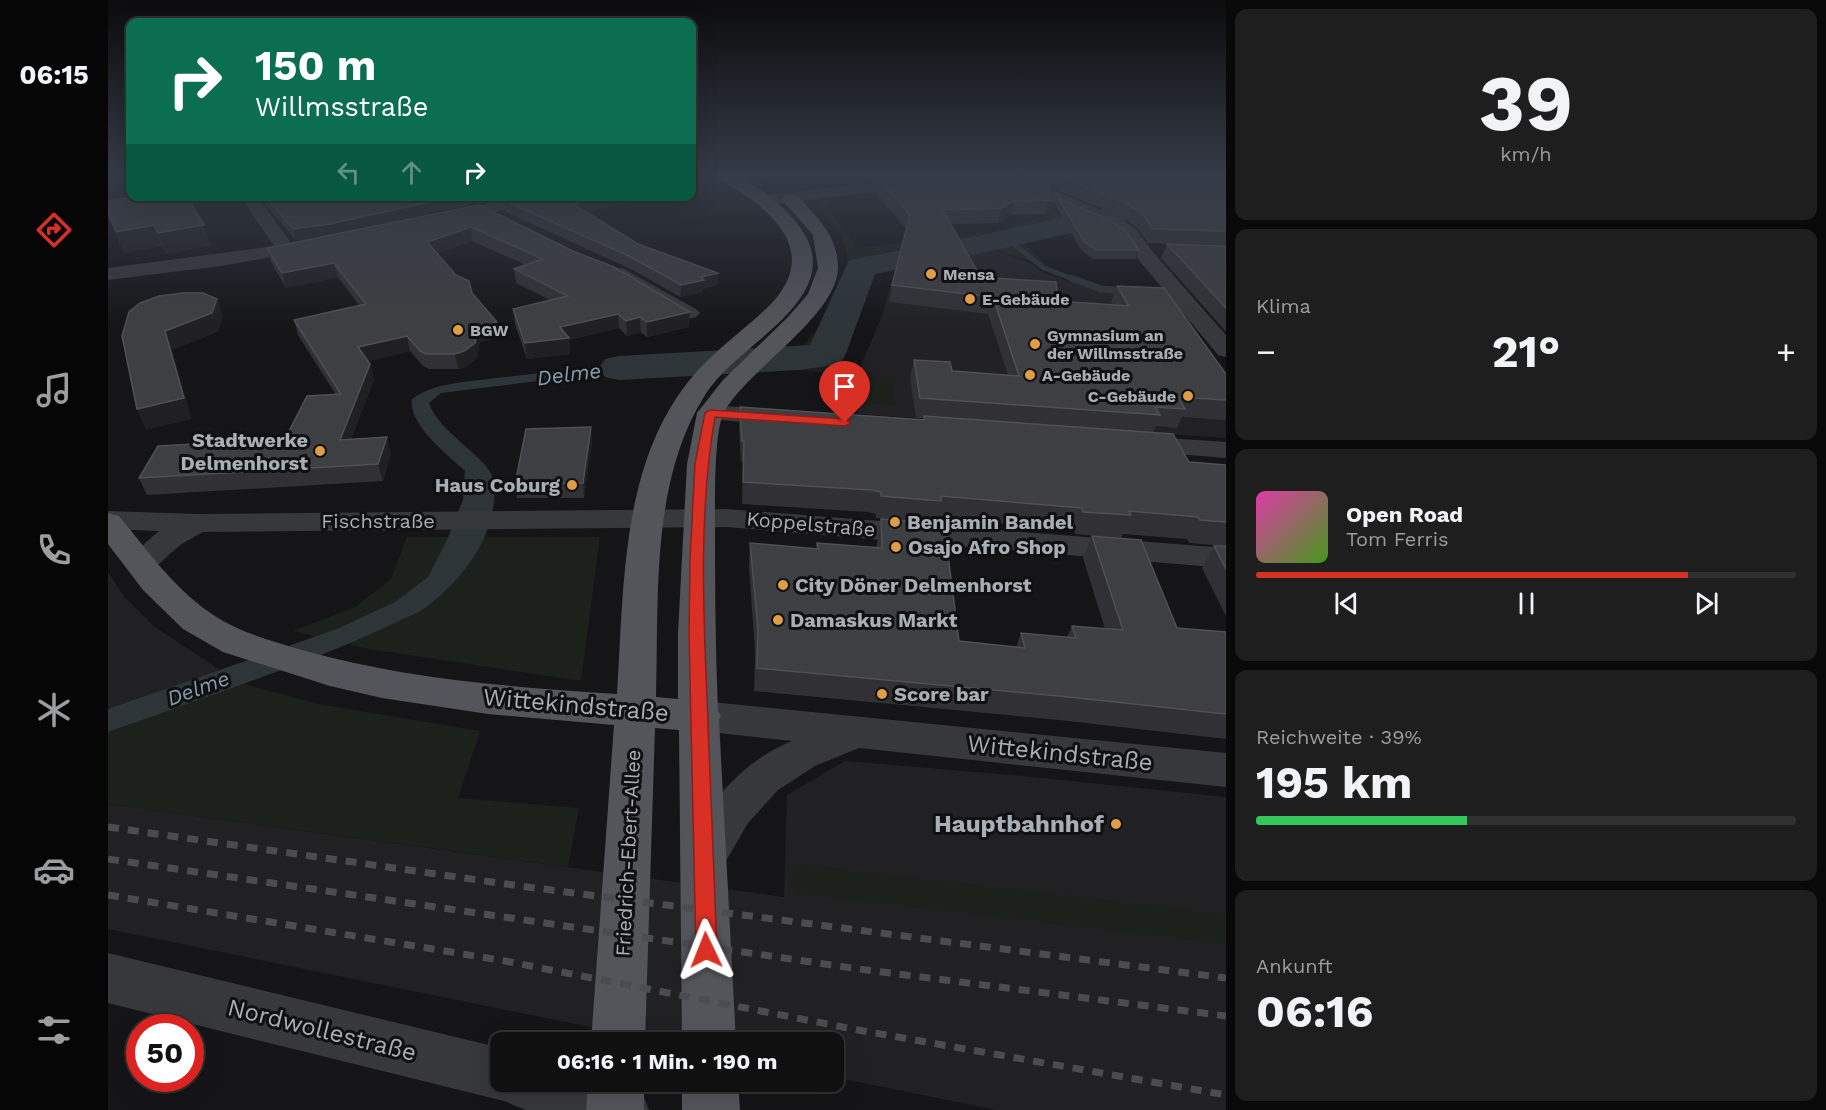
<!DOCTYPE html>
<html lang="de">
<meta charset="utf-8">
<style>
:root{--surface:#101011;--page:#1e1e1f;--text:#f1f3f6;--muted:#9c9d9f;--line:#303031;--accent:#d93025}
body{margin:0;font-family:"Work Sans",sans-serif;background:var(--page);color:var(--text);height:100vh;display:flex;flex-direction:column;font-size:22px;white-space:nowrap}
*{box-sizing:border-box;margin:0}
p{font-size:20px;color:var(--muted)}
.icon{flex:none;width:33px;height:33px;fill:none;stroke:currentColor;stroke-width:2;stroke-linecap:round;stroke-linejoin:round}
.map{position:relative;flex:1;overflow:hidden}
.panel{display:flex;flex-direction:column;gap:9px;padding:9px;background:#090909;width:600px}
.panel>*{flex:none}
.hud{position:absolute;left:18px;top:18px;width:570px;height:183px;border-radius:12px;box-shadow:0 6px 24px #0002,0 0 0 2px var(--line);background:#0b6e4f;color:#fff;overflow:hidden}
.speed{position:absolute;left:18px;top:1014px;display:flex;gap:12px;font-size:30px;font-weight:700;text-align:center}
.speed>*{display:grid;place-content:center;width:78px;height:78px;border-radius:50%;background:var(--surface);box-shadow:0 6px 24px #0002,0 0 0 2px var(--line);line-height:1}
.speed .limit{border:9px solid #d22;background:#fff;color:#111}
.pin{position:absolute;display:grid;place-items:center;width:51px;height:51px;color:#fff;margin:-62px -26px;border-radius:50% 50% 50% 0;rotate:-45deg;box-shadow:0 0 6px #0007}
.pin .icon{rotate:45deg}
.me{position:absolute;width:66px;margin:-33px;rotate:358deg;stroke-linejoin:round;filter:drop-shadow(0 0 4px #0008)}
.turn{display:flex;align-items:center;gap:21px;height:126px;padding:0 30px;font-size:27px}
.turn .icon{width:78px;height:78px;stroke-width:2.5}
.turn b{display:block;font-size:42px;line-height:51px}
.lanes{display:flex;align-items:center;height:57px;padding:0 30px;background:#0003;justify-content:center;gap:30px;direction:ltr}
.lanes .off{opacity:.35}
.big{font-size:45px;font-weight:700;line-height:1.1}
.panel .card{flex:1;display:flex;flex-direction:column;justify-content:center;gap:9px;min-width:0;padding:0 21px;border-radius:12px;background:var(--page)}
.panel .dial{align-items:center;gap:0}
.dial b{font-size:78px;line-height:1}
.song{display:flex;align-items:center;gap:18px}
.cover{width:72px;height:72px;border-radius:9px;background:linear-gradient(135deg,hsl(320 70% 55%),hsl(100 70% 35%))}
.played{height:6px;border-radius:3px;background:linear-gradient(90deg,var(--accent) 80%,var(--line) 80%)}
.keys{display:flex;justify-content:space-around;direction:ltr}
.heat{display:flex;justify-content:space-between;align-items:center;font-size:33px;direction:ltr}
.charge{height:9px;border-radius:4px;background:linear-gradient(90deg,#34c759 39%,var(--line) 0)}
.trip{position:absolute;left:382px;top:1032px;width:354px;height:60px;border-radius:12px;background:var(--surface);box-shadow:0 6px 24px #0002,0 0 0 2px var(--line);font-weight:700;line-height:60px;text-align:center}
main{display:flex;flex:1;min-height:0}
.dock{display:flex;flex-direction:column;width:108px;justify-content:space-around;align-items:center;background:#060607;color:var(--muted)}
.dock .icon{width:42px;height:42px}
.dock .selected{color:var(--accent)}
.dock b{font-size:27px;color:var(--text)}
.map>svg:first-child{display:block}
.built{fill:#212124}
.green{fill:#1c211c}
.water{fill:#2d3539}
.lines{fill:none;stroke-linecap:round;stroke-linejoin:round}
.stream-far1{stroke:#2d3539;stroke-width:5}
.stream{stroke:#2d3539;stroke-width:7}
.river{fill:#2d3539;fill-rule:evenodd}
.minor{fill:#37383b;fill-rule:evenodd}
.major{fill:#53555a;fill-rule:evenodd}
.rail{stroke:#4a4c50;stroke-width:7;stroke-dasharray:11 9;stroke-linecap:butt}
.wall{fill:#313135}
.shaded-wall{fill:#202023}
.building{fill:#3e3f42;stroke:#4e5054;stroke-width:1.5}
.route{fill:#d93025;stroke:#8d1f18;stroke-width:1.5}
.poi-dot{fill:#df9e45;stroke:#101012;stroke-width:2}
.labels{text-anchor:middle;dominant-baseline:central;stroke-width:6;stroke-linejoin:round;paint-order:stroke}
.far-poi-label{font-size:16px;font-weight:bold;fill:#a8aeb5;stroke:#101012;text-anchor:start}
.poi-label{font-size:20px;font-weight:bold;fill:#a8aeb5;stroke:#101012;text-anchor:start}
.street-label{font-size:20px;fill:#a8aeb5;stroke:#101012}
.water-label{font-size:21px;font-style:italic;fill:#839dad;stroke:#101012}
.near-street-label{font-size:24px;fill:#a8aeb5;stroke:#101012}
.near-poi-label{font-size:24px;font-weight:bold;fill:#a8aeb5;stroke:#101012;text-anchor:end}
</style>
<main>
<nav class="dock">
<b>06:15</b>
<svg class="icon selected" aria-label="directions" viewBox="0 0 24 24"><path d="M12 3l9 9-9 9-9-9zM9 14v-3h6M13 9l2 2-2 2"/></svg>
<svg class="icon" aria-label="music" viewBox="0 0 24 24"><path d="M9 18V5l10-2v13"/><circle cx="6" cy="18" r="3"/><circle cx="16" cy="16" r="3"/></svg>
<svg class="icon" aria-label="phone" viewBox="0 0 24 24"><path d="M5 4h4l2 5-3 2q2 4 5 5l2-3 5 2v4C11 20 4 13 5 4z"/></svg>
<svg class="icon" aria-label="climate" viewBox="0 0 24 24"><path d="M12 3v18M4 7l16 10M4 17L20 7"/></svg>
<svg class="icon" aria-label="car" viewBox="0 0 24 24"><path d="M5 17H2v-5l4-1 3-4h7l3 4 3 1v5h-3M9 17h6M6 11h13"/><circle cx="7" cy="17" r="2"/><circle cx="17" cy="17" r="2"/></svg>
<svg class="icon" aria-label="filters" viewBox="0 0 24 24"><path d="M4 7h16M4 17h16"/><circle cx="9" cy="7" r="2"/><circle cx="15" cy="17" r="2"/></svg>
</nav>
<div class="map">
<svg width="1118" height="1110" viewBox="0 0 1118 1110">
<rect width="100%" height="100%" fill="#151517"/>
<!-- built -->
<g class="built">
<path d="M877,247l48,17 9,9 60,19 60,4 64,84v58l-368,-24 -1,-39 26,-62 14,-50z"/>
<path d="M0,572l17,26 30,29 65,43 -112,39z"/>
<path d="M737,761l178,15 203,21v313h-230l-162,-33v-35h-170l-556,-113v-125l676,93 3,-102z"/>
</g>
<!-- green -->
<g class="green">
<path d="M923,196l46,30 -1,6 -51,12 22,22 -62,-19 -117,22 -11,26 -16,79 -60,-6c27,-25 73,-73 66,-114 -3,-20 -20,-36 -32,-50l7,-4 36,48 143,-18 45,-15 -24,-18z"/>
<path d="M752,376l32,2 3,27 -33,-2z"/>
<path d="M299,537h193l-19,144 -212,-32 -76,-18 62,-24 36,-28z"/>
<path d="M136,684l74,20 162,27 -22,67 121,10 -11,59 -460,-63v-72z"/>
<path d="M690,864l428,50v30l-425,-50 -11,-10v-9z"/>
</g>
<!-- water -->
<path class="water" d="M590,355l-11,11 -77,6 -169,21 -12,10c10,31 63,56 65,79 5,51 -30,97 -69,126 -8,6 -19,9 -28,14 -28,13 -55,25 -84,36 -68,26 -136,50 -205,74v-23l229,-80 58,-27 33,-25 19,-37 16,-40 2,-29c-17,-16 -57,-46 -53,-72 15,-11 31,-14 50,-17z"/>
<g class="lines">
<!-- stream-far1 -->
<path class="stream-far1" d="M899,239l37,29 32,12"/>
<!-- stream -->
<path class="stream" d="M963,278l30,11 27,2"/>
<!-- river -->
<path class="river" d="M1118,182v16l-253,57 -98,19 -30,82 -6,8 -40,6 -180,10 -14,-3 -6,-9 6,-9 14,-3 191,-11 39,-85 124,-23z"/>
<!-- minor -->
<g class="minor">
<path d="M885,174h21l105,44 17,11 16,22 74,84v22l-8,-2 -80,-96 -14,-22 -17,-11 -112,-49z"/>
<path d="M812,178l6,2 2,3 -2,3 -160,19 -8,-5 8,-5z"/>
<path d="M132,196h17l34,47 20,-3 6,1 3,4 -3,4 -6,1 -90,16 -113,14v-12l166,-22z"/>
<path d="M414,196h32l-2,3 -104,24 -6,-1 -3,-4 3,-4z"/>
<path d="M514,268l74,41 4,4 -4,4 -7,2 -7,-2 -67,-39 -3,-4 3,-4z"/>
<path d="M602,405l72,5 9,3 4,5 -4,5 -9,3 -81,-8 -4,-5 4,-5z"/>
<path d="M1029,436l89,6v16l-98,-8 -4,-6 4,-6z"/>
<path d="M618,509l500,39v20l-500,-41 -523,5c-8,5 -18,9 -25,15 -17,13 -25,30 -48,23l-5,-7 5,-7 29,-25 -51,-2v-18l90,3z"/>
<path d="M593,701l525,52v34l-367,-39 -44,18 -37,24 -30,33 -28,48 -16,6 -16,-6 -6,-14c22,-50 58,-95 110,-116l-91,-10 -14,-4 -5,-11 5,-11z"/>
<path d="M0,953l393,95v34h117l23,8 8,20h-123l-22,-9 -396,-98z"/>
</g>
<!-- major -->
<g class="major">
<path d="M609,174c6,0 13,-1 18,0 7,2 14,8 20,12 27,19 64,49 57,86 -10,48 -82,82 -107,123 -55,87 -46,203 -49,302l22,2v-66l9,-169 10,-51 26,-33 65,-63 20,-23 10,-26 -5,-33 -28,-32 -3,-4 3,-4h12c20,23 41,40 41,73 -1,48 -91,102 -114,144 -9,17 -9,74 -9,95 0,68 0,136 3,204l3,5 -2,4 17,322h-54l-3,-312 -24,-2 -10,314h-54l23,-317 -126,-11 -106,-16 -52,-12 -107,-34 -40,-23 -40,-39 -35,-46v-31l11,3c28,34 54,71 90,96 28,20 60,28 93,38 102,29 209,37 315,44 7,-102 3,-226 71,-312 23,-30 56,-51 83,-78 38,-41 20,-74 -20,-105 -10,-8 -25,-14 -34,-25z"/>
<path d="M480,1082h56v28h-58z"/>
<path d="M574,1082h56l2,28h-58z"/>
</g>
<!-- rail -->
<g class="rail">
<path d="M0,827l412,59 706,92"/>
<path d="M0,859l751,110 367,47"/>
<path d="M0,895l397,66 353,69 368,65"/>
</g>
</g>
<!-- wall -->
<g class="wall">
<path d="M753,174h158l30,26 -4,14 -34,1 -13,8 -47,1 26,47 16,7 65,23 55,4 -2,-3 6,-16 109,114v20l-44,-3 -5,11 -21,-2 -3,7 36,29 37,3v81l-37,-3 -2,-4 -64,-5 -2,4 -46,-4 -1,-4 -137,-12 -1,5 -60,-5v-4l-8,-2 -126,-8 1,-42h-2l-2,-34 1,-21 183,12v-1h-7l-6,-40 4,-18 38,11 56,4 -20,-61 -99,-12 3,-17 14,-56 -29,-35 2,-14 -13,1z"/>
<path d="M912,174h206v71l-78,-2 -11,-16 -17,-11z"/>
<path d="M150,196h250l-174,38 145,-29 210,122 -42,10 -6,-5 -14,4 -8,-8 -50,12 1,14 -43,5 -12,-35 -2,-15 37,-9 -34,-17 -2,-14 12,-4 -54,-24 -36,12 36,40 27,44 -19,5 -3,16 -11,9 -8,2h-29l-6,-3 -13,-15 -42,10 6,18 -23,60 40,15 -8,27 -236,14 -8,-17 146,-39 51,-44 -38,-60 -4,-15 65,-15 -21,-28 -52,11 -15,-26 -4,-14 65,-13 -36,5z"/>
<path d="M417,196h136l-75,16 52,32 80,29 -1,12 -14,4v3l-23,5 -49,-28 -125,-57 -1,-11z"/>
<path d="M950,198l81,52 -3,9h-43l-12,-9 -25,-44z"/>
<path d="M0,213l103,33 -45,8 -4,-8 -38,7z"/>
<path d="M1059,244l59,2v86l-65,-74z"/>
<path d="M484,441l-8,57h-67l-2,-14z"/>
<path d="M773,519l78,122 57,6 5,-14 46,4 5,-11 33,3 -22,-71 9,-22 85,92 49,4v107l-167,-19 -305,-29 1,-39 -6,-86 1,-23 66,6 1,-6 60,5v-6z"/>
<path d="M1106,546h12v70l-24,-48z"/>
</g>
<!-- shaded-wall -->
<g class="shaded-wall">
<path d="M720,174h18l-18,2z"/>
<path d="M597,177v10l-13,3v-10z"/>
<path d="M349,196h51l-175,39 -37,5 -3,-11z"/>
<path d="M500,196h53l-87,18 -1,-10z"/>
<path d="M906,201l-3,14 -13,8 3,-15z"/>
<path d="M46,225l8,21 -38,7 -8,-21z"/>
<path d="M96,225l7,21 -45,8 -8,-21z"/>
<path d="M363,227l1,14 -43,15 -2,-14z"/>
<path d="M226,263l4,14 -52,11 -4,-15z"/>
<path d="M610,273l-1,12 -14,4v3l-23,5 1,-12 20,-8z"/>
<path d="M109,299l6,18 -5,15 -46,18 20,69 -46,11 -9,-21 28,-78z"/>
<path d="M582,312l-1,15 -42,10v-15z"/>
<path d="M510,314l1,14 -50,12 1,14 -43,5 -2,-16 35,-16z"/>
<path d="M532,317l1,15 -14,4 -1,-15z"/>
<path d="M389,322l2,15 -19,5 -3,16 -11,9 -8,2 -3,-15 23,-27z"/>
<path d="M299,336l3,15 -48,12 -4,-16z"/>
<path d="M262,364l4,15 -30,78 -4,-17z"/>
<path d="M483,427l1,14 -8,57 -1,-15z"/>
<path d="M279,437l4,17 -8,27 -5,-17z"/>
</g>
<!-- building -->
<g class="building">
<path d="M584,174h7l6,3 -13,3z"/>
<path d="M858,174h53l29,13 1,13 -35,1 -13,7 -58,2 34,61 16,2v5l63,4 2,19 71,5 -12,-20 47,2 62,86v26l-48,-3 7,12 -30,-2 5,8 -240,-17 -6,-38 36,2 2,9 67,5 -26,-79 -101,-12 18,-70 -31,-35z"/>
<path d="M946,174h172v57l-73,-2 -11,-16 -17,-10z"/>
<path d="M27,196h52l17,29 -46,8 -4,-8 -38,7 -8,-19v-12z"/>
<path d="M157,196h192l-127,28 -37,5z"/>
<path d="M417,196h83l-35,8 65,40 80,29 -17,4 3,3 -23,5 -50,-28 -126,-56z"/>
<path d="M950,198l51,22 16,10 14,20h-43l-12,-9z"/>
<path d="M371,205l96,47 39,15 76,45 -43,10 -7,-5 -14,4 -8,-7 -58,13 9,11 -44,5 -12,-34 55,-13 -54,-27 29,-10 -72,-32 -44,15 29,33 13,6 3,12 25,29 -19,5 -3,16 -11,8 -9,3h-29l-6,-3 -13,-15 -49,11 12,17 -30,76 47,-3 -9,27 -239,14 19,-32 127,-7 22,-43 34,-2 -47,-74 72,-16 -32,-41 -52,10 -15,-25z"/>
<path d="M1059,244l59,2v12h-1l1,1v49z"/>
<path d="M75,293h20l14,6 -5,14 -47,18 19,67 -47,11 -15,-73 7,-24 11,-9 19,-7z"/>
<path d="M632,407l184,13v-4l249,18 16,28 37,3v57l-26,-2 -2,-3 -69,-6 2,4 -48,-3 -1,-4 -141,-12v5l-60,-5v-4l-9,-2 -129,-8 1,-41h-2z"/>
<path d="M483,427l-8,56 -68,1 11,-55z"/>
<path d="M773,519l63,5 15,117 66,7 -4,-15 55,5 -4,-12 51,4 -31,-94 49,4 36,88 49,4v82l-157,-17 -312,-29 1,-39 -8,-86 68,6 -1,-6 65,5z"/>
<path d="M1106,546h12v23z"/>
</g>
<!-- sky -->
<linearGradient id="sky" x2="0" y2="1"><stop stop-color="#0c0c0d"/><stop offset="0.53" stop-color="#353b47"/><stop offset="1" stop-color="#353b47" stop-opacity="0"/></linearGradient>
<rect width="1118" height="330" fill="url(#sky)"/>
<!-- route -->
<path class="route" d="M602,410l135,9 6,4 -6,3 -130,-9c-16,92 -12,188 -8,282 3,83 6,167 10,251l-3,7 -8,3 -7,-3 -3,-7 -7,-317 1,-73 5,-96 10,-51z"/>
<!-- markers -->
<g class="poi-dot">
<circle cx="823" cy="274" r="6"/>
<circle cx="862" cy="299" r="6"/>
<circle cx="350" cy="330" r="6"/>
<circle cx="927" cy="344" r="6"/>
<circle cx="922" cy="375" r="6"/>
<circle cx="1080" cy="396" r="6"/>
<circle cx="212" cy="451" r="6"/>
<circle cx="464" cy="485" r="6"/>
<circle cx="787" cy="522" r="6"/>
<circle cx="788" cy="547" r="6"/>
<circle cx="675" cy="585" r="6"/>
<circle cx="670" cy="620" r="6"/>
<circle cx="774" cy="694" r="6"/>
<circle cx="1008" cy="824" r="6"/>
</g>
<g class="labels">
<!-- far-poi labels -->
<g class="far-poi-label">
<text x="835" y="274">Mensa</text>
<text x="874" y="299">E-Gebäude</text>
<text x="362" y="330">BGW</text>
<text x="939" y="335">Gymnasium an<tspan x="939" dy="18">der Willmsstraße</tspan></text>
<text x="934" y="375">A-Gebäude</text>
<text x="1068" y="396" text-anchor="end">C-Gebäude</text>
</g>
<!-- poi labels -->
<g class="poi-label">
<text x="200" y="440" text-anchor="end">Stadtwerke<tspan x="200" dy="23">Delmenhorst</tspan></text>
<text x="452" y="485" text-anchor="end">Haus Coburg</text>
<text x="799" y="522">Benjamin Bandel</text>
<text x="800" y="547">Osajo Afro Shop</text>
<text x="687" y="585">City Döner Delmenhorst</text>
<text x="682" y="620">Damaskus Markt</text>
<text x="786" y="694">Score bar</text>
</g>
<!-- street labels -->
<g class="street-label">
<text x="270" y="521">Fischstraße</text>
<text transform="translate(703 524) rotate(5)">Koppelstraße</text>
<text transform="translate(520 853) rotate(-87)">Friedrich-Ebert-Allee</text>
</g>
<!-- water labels -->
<g class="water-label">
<text transform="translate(461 374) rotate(-7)">Delme</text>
<text transform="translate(90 688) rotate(-20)">Delme</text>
</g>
<!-- near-street labels -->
<g class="near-street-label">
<text transform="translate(468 705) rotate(5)">Wittekindstraße</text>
<text transform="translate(952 753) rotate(6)">Wittekindstraße</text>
<text transform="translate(214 1030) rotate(14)">Nordwollestraße</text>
</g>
<!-- near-poi labels -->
<g class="near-poi-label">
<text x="996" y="824">Hauptbahnhof</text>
</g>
</g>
</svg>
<div class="speed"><div class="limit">50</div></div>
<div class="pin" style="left:737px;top:423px;background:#d93025"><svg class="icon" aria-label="arrive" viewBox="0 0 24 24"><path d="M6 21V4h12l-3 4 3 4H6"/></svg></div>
<svg class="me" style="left:598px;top:950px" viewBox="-20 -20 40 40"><path d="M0-17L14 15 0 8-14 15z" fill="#d93025" stroke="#fff" stroke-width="4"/></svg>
<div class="trip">06:16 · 1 Min. · 190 m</div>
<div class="hud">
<div class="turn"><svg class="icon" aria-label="right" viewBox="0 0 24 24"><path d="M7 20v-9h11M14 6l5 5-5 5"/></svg><div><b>150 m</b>Willmsstraße</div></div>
<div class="lanes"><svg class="icon off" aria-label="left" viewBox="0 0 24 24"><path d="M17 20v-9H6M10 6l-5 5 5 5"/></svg><svg class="icon off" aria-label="ahead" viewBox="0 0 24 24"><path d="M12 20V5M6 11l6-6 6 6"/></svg><svg class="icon" aria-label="right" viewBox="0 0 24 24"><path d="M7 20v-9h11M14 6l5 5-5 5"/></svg></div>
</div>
</div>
<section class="panel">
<div class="card dial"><b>39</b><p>km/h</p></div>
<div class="card"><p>Klima</p>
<div class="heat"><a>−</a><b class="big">21°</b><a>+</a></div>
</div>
<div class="card">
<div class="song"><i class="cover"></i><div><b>Open Road</b><p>Tom Ferris</p></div></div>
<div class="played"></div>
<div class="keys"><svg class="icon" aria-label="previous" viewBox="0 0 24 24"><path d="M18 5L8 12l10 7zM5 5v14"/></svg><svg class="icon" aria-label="pause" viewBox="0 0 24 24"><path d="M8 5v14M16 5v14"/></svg><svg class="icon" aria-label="next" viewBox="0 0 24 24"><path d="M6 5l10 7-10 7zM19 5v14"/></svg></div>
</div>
<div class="card"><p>Reichweite · 39%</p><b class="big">195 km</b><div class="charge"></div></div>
<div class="card"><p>Ankunft</p><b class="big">06:16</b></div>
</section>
</main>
